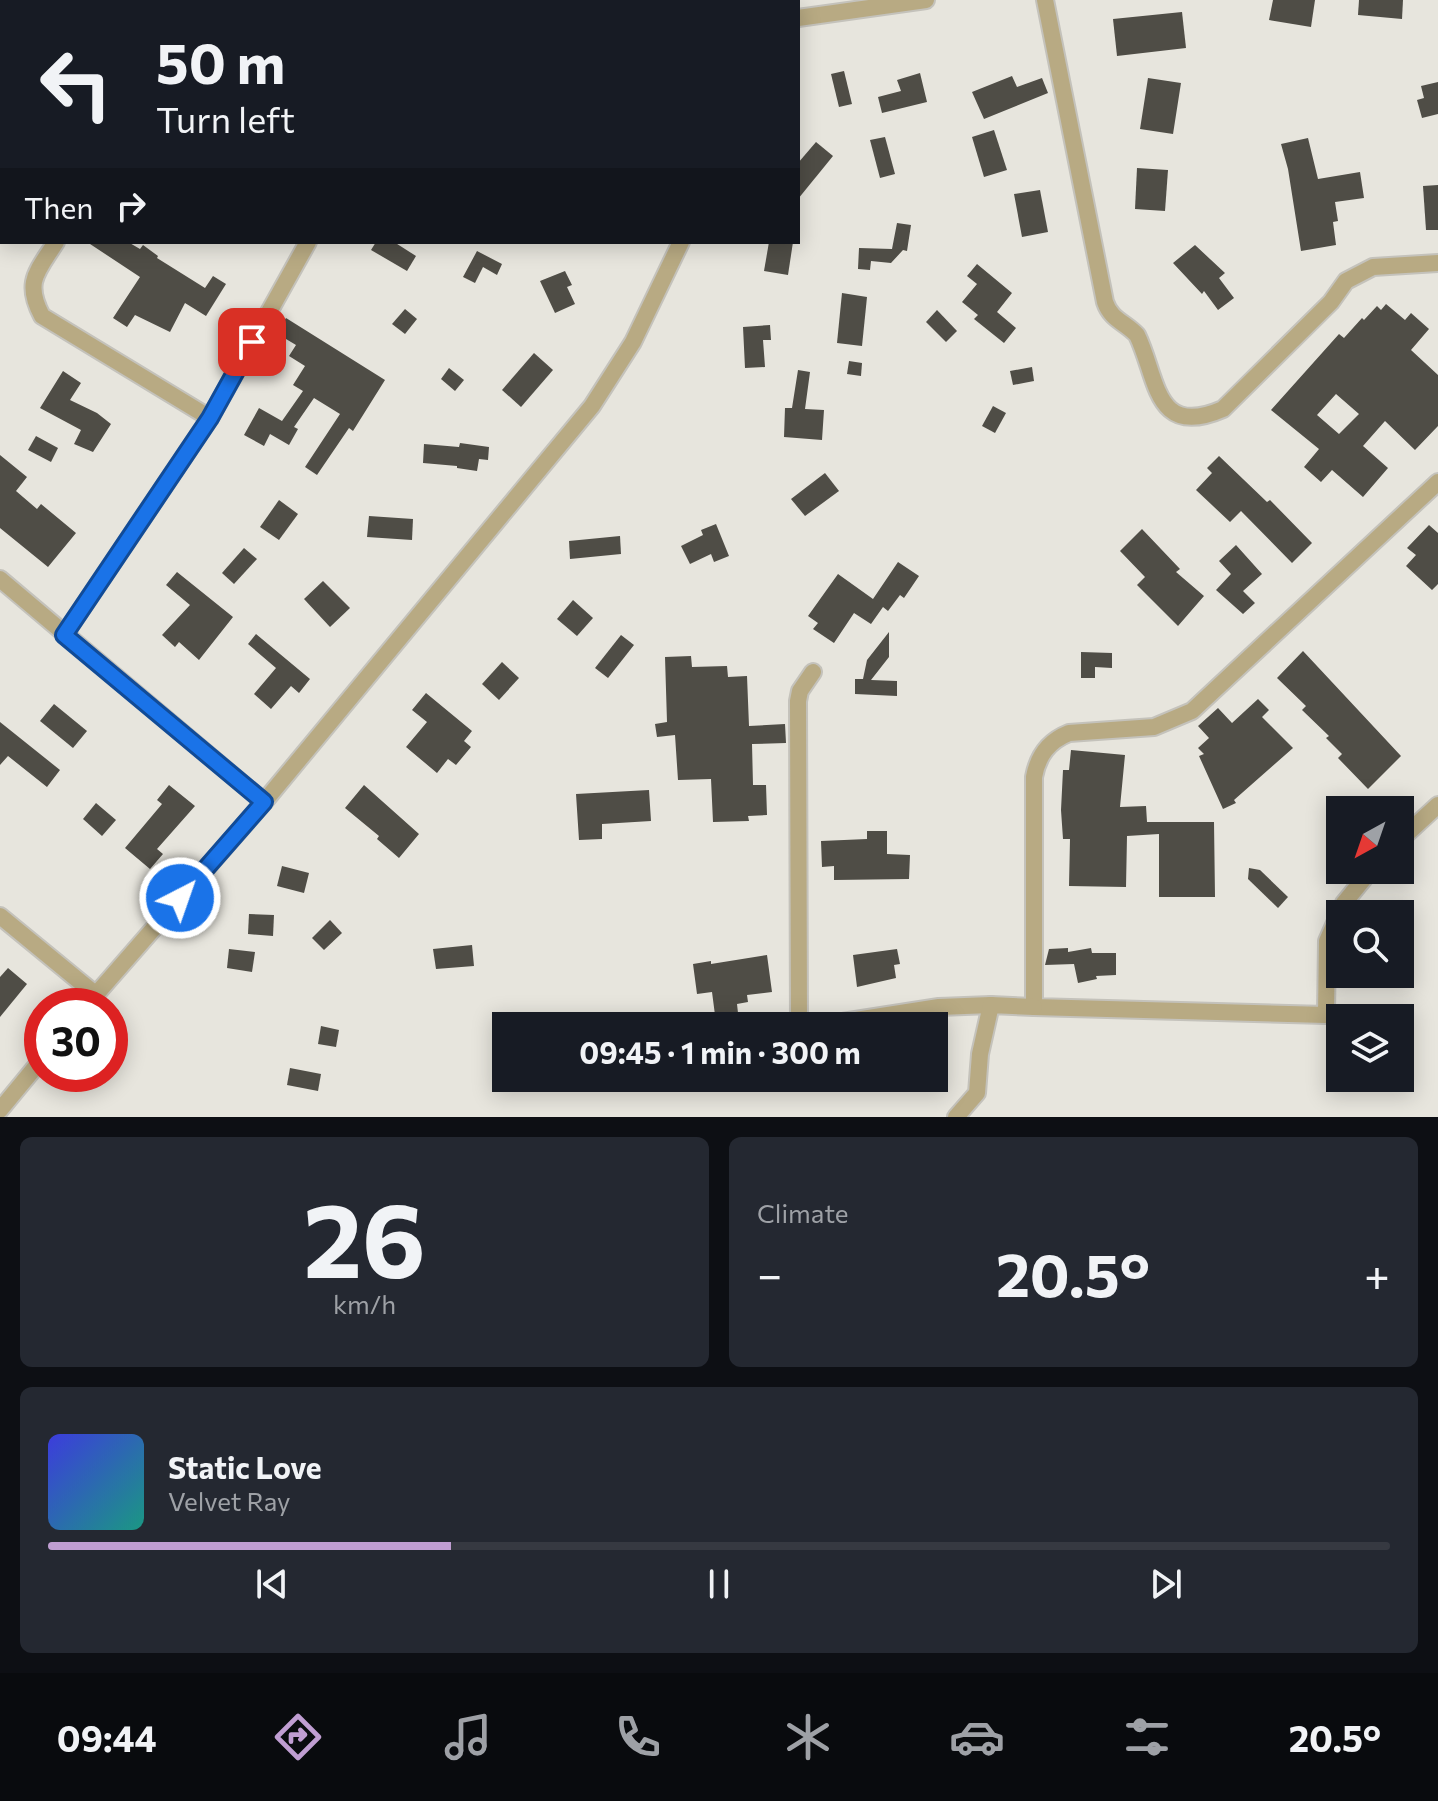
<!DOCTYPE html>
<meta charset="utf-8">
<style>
:root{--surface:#171b24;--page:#242831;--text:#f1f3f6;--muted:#9ea1a6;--line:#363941;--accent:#c09ed2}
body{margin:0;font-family:Commissioner,sans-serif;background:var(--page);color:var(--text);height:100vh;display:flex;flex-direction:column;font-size:30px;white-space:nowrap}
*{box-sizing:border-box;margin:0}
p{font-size:26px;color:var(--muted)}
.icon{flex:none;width:44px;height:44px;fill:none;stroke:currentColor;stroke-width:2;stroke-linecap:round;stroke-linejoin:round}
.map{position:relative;height:1117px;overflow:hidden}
.details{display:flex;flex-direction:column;gap:20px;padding:20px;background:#0d0f14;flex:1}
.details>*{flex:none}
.banner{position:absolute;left:0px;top:0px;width:800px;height:244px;box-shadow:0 4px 20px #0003;background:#171b24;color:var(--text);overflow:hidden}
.needle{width:52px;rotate:220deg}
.tools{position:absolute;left:1326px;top:796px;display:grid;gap:16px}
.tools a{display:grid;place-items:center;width:88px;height:88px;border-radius:0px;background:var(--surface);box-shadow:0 4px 20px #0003;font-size:40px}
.speed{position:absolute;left:24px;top:988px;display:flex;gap:16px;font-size:40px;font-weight:700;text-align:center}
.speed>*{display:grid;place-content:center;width:104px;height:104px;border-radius:50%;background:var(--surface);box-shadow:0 4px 20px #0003;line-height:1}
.speed .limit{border:12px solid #d22;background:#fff;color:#111}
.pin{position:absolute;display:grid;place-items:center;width:68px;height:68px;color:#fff;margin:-34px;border-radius:16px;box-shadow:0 4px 12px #0006}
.me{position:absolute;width:88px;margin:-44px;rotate:41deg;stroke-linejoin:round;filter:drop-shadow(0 0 6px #0008)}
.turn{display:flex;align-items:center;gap:28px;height:168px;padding:0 24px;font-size:36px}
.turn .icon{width:104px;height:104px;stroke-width:2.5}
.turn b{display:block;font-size:56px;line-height:68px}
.then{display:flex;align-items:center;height:76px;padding:0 24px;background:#0003;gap:16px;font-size:30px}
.big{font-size:60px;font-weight:700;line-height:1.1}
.details .card{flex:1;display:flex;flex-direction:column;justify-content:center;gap:12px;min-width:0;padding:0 28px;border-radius:12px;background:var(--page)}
.details .dial{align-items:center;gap:0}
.dial b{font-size:104px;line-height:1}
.song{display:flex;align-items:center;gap:24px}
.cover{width:96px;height:96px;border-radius:12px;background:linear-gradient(135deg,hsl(240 70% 55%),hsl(170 70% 35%))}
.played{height:8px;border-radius:4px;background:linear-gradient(90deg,var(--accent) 30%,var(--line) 30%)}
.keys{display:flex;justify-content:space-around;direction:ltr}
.heat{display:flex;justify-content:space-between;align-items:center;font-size:44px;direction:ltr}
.details .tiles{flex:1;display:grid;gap:20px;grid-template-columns:1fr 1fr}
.card:last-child{grid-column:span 2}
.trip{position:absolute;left:492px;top:1012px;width:456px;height:80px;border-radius:0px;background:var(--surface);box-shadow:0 4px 20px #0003;font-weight:700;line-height:80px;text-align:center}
.dock{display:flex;height:128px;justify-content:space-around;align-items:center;background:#090b0e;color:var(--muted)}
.dock .icon{width:56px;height:56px}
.dock .active{color:var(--accent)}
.dock b{font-size:36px;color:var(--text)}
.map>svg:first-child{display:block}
.building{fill:#4f4d46;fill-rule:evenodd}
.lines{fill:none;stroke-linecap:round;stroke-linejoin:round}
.minor-casing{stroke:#c4c2bb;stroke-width:20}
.minor{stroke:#b8aa83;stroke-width:16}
.route-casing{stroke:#114b97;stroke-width:20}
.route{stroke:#1a73e8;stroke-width:14}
</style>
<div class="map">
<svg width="1438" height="1117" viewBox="0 0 1438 1117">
<rect width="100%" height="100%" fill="#e7e5dd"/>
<!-- building -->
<g class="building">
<path d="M1273,0h42l-4,27 -42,-7z"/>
<path d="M1359,0h44l-1,19 -44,-4z"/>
<path d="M1182,12l4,36 -69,8 -4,-37z"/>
<path d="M844,71l8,33 -13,3 -8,-33z"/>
<path d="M920,73l7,29 -45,11 -4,-16 23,-6 -4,-11z"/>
<path d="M1012,76l5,11 25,-9 6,15 -64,26 -12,-27z"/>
<path d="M1148,78l33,5 -8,51 -33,-5z"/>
<path d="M1438,82v32l-16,4 -5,-18 7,-2 -3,-12z"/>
<path d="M994,130l13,40 -23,7 -12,-40z"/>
<path d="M885,137l10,37 -15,4 -10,-38z"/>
<path d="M1308,138l10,41 42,-7 4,26 -29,4 3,19 -5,1 3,23 -35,6 -13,-82 -7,-25z"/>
<path d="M816,142l17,14 -35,43v-36z"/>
<path d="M1137,168l31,2 -3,41 -30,-2z"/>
<path d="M1438,185v45h-12l-3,-44z"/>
<path d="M1040,190l8,42 -26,5 -8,-43z"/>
<path d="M897,223l14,2 -4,26 -4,-1 -12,13 -20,-2 -1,9 -12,-1 1,-21 33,1z"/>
<path d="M87,242h41l12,7 3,-4 15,11 -1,2 48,30 8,-12 13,8 -20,32 -21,-13 -15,29 -35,-17 -8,12 -14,-9 27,-41z"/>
<path d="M376,242h18l22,14 -9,15 -36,-21z"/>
<path d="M769,242h24l-5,33 -24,-4z"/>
<path d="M1195,245l30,28 -6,5 15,20 -16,12 -14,-19 -2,3 -29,-31z"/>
<path d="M477,251l25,13 -5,11 -14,-8 -8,16 -12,-6z"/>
<path d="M977,264l35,29 -15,19 19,16 -12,15 -30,-24 4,-4 -16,-13 15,-18 -10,-8z"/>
<path d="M565,271l7,14 -5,2 8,17 -20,9 -15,-32z"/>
<path d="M842,293l25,4 -5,49 -25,-3z"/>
<path d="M1386,304l19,16 6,-7 18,16 -18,21 27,25v51l-23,24 -30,-29 -22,25 25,22 -25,29 -31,-27 -11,12 -17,-15 15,-18 -48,-39 68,-76 5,4 18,-20 2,2 13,-14 4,4zM1336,394l23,20 -20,20 -22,-19z"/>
<path d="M405,309l12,10 -12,15 -13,-10z"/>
<path d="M937,310l20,21 -11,11 -20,-20z"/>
<path d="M286,318l99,62 -32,51 -4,-3 -32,47 -12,-8 35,-53 -26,-16 -20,29 4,2 -9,16 -19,-11 -6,12 -20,-11 15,-27 23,13 21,-30 -10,-6 12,-19 -16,-10 7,-11 -20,-12z"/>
<path d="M770,325l1,15h-8l2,27 -20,1 -2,-41z"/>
<path d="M534,353l19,17 -32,37 -19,-17z"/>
<path d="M849,361l13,2 -1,13 -14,-2z"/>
<path d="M1032,367l2,14 -21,4 -3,-14z"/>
<path d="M449,368l15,12 -9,11 -14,-12z"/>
<path d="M798,370l12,2 -5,37 19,1 -2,30 -38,-3 1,-29h7z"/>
<path d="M63,371l18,12 -11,17 27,13 14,11 -18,28 -19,-8 7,-14 -41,-22z"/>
<path d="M993,406l13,7 -11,20 -13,-7z"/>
<path d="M36,436l22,12 -7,14 -23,-12z"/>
<path d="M460,443l29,4 -1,13 -9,-1 -2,12 -20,-3v-2l-34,-3 1,-19 35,3z"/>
<path d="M0,455l27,22 -11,14 21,18 4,-5 35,29 -28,34 -48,-39z"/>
<path d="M1219,456l48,46 3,-2 42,43 -20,20 -51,-52 -11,11 -34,-32 16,-17 -5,-5z"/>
<path d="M825,473l14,18 -34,25 -14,-17z"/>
<path d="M279,500l19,14 -19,26 -19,-13z"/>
<path d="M369,516l44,3 -1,21 -45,-3z"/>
<path d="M716,524l13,32 -15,6 -3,-8 -21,10 -9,-18 22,-11 -2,-5z"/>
<path d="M1429,525l9,8v51l-6,6 -26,-24 10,-11 -9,-7z"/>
<path d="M1142,529l38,40 -4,3 28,24 -26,30 -41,-41 8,-8 -25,-26z"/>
<path d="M620,536l1,18 -51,5 -1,-18z"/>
<path d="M1236,545l26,29 -19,17 12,12 -12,11 -27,-24 15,-16 -12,-13z"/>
<path d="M244,548l13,11 -23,25 -12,-11z"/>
<path d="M898,562l21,14 -15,22 -4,-3 -12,16 -5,-4 -12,17 -17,-11 -20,30 -21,-14 5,-6 -10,-7 30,-42 35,25z"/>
<path d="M177,572l56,45 -34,43 -20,-18 -4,5 -13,-12 28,-30 -24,-20z"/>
<path d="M323,581l27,27 -20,19 -26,-28z"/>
<path d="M573,600l20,18 -16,18 -20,-17z"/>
<path d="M889,632v25l-18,23 26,1v15l-42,-2v-15h8l4,-19z"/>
<path d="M256,634l54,45 -11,14 -8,-7 -20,23 -17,-15 22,-26 -28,-24z"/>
<path d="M621,635l13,10 -26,33 -13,-10z"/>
<path d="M1303,651l98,105 -33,33 -30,-31 4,-4 -16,-16 3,-2 -27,-26 4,-4 -29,-28z"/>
<path d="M1081,652l31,1v15l-17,-1v11h-14z"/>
<path d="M691,656l1,11 35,-1 1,11 19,-1 2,50 36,-2 1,19 -34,1 1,41h13l1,30 -19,1 1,5 -36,1 -2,-43 -33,1 -3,-45 -18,2 -2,-13 12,-2 -2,-65z"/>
<path d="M502,662l17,16 -20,22 -17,-16z"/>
<path d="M426,693l46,38 -8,10 7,6 -15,18 -8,-6 -11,14 -31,-26 21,-25 -15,-12z"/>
<path d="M1258,699l11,11 -7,7 31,31 -59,52 2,3 -13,6 -24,-53 5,-2 -6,-6 11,-10 -11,-12 20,-18 14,15z"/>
<path d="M54,704l33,27 -14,17 -33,-27z"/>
<path d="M0,722l60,48 -13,17 -39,-31 -8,9z"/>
<path d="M1071,750l54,5 -5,52 26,-1 1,16h67l1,75h-56v-63l-32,2 -1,51 -57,-1 1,-47h-7l-2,-29 2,-40h6z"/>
<path d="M169,785l26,21 -38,43 6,5 -13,15 -25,-21 37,-44 -5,-4z"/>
<path d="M364,785l55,49 -20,24 -22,-19 2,-3 -34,-28z"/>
<path d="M649,790l2,31 -49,3v15l-23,1 -3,-46z"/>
<path d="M96,803l20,17 -14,16 -19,-17z"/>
<path d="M867,831h20v23l23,1 -1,24 -75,1v-14l-12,1 -1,-26 46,-2z"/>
<path d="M282,866l27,7 -5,20 -27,-7z"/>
<path d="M1249,868l11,2 28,27 -10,11 -30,-29z"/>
<path d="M249,914l25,1 -1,21 -25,-2z"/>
<path d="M330,920l12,13 -18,17 -12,-12z"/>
<path d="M472,945l2,21 -38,3 -3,-20z"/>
<path d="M1068,948v4l23,-4 1,5h24v22l-20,1 1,3 -19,4 -4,-19 -29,1 4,-16z"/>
<path d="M229,949l26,3 -3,20 -25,-4z"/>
<path d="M897,949l3,15 -6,1 2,13 -39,9 -4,-32z"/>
<path d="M767,955l5,37 -25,3 1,7 -11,2 1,9 -23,2 -3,-23 -15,2 -4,-30 18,-3v3z"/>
<path d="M8,968l19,16 -27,33v-40z"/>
<path d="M321,1026l18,4 -3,17 -18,-3z"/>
<path d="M290,1068l31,6 -3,17 -31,-6z"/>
</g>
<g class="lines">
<!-- minor casing -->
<g class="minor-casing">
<g id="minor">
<path d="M360,0l1,2"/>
<path d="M1045,0l60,302c6,18 20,20 32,33 21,43 17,104 86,74l108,-107 15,-21 27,-14 65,-4"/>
<path d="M272,2l7,-2"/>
<path d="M784,2l1,-2"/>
<path d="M798,18l128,-18"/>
<path d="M0,76l2,-1"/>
<path d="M56,242c-19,30 -32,40 -14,74l168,102"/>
<path d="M0,579l264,223"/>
<path d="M64,635l146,-217 98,-176"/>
<path d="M1400,840l38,-35"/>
<path d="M1371,870l-27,33 -17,38 -1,74 -292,-8v-230c4,-22 15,-36 35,-44l85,-6 38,-16 246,-229"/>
<path d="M0,916l95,78"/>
<path d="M86,1006l178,-204 328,-396 41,-64 48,-100"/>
<path d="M799,1026l-1,-325 2,-10 13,-19"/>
<path d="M817,1026l122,-19 52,-2"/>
<path d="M0,1110l42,-51"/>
<path d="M956,1117l21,-24 3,-39 11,-49 43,2"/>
</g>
</g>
<!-- minor -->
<use href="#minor" class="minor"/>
</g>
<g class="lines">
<!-- route casing -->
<g class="route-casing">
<path id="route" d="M180,898l84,-96 -200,-167 146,-217 42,-76"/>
</g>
<!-- route -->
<use href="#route" class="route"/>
</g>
</svg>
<div class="tools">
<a><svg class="needle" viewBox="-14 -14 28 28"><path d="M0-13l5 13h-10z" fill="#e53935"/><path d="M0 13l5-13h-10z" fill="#9ea1a6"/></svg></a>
<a><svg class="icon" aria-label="search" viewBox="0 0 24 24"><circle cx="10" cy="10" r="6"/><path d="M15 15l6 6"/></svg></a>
<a><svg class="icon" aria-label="layers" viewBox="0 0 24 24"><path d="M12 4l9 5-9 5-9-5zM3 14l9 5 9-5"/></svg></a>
</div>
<div class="speed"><div class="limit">30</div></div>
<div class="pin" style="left:252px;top:342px;background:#d93025"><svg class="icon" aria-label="arrive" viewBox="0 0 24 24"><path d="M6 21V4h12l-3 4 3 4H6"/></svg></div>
<svg class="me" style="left:180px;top:898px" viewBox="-20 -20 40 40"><circle r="17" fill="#1a73e8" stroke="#fff" stroke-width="3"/><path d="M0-11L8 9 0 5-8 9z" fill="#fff"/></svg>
<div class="trip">09:45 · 1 min · 300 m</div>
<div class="banner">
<div class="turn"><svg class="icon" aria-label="left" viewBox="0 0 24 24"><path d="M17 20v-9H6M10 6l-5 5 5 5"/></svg><div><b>50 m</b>Turn left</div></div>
<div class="then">Then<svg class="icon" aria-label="right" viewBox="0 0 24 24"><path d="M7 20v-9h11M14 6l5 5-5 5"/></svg></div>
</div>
</div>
<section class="details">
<div class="tiles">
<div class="card dial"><b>26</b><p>km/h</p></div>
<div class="card"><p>Climate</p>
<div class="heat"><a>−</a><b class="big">20.5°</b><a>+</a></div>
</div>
<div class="card">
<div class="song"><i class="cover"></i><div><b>Static Love</b><p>Velvet Ray</p></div></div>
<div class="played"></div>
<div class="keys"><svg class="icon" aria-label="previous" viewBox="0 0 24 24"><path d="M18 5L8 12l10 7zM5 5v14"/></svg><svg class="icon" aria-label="pause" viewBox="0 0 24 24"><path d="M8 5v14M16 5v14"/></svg><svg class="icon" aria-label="next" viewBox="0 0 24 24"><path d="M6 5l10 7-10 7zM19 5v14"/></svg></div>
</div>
</div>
</section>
<nav class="dock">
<b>09:44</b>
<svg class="icon active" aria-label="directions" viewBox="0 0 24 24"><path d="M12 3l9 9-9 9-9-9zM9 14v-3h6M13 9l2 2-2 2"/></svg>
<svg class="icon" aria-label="music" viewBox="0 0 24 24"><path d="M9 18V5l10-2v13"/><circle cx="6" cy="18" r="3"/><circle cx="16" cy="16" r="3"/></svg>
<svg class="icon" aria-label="phone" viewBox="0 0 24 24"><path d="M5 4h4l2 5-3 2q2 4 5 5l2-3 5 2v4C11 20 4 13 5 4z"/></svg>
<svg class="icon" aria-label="climate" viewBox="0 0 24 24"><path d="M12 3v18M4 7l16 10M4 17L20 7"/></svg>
<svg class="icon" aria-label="car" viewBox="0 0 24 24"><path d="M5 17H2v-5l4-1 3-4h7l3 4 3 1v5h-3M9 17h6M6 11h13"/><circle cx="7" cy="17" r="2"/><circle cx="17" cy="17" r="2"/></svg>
<svg class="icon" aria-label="filters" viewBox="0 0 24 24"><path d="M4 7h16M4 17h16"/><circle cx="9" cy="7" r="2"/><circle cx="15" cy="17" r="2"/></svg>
<b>20.5°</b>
</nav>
